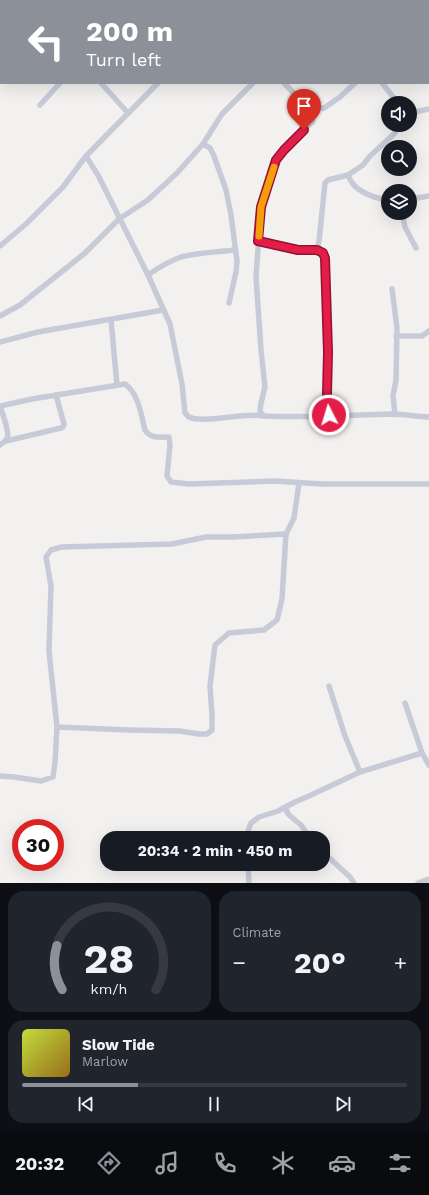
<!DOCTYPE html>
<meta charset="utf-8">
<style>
:root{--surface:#171b24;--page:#20242c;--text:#f1f3f6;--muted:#9ea1a6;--line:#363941;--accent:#8c9099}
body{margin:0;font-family:"Work Sans",sans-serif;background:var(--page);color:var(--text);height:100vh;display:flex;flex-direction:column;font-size:15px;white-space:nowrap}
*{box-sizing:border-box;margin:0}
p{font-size:13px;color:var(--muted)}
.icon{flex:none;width:22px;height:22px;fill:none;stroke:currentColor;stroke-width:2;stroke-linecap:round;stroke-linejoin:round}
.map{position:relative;height:883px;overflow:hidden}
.sheet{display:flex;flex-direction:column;gap:8px;padding:8px;background:#0d0f14;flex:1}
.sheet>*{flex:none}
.guide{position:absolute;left:0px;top:0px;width:429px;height:84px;box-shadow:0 4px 16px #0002;background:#8c9099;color:#fff;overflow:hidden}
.fabs{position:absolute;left:381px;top:96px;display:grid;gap:8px}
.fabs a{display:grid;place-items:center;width:36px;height:36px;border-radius:50%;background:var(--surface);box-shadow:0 4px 16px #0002;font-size:20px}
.speed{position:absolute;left:12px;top:819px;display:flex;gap:8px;font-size:20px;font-weight:700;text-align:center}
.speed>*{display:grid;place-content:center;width:52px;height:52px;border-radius:50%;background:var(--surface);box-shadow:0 4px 16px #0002;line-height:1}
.speed .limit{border:6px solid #d22;background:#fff;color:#111}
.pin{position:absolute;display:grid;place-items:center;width:34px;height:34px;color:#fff;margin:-41px -17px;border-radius:50% 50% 50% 0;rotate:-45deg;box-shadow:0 0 4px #0007}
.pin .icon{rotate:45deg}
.me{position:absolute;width:44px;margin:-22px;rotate:355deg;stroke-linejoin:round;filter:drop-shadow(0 0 3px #0008)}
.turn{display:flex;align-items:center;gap:14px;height:84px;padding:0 20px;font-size:18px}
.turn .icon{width:52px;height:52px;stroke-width:2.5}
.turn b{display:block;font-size:28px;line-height:34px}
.big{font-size:30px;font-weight:700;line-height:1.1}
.sheet .widget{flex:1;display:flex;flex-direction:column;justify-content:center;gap:6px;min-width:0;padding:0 14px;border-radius:16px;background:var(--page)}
.sheet .dial{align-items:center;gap:0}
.dial svg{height:104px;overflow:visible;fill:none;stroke:var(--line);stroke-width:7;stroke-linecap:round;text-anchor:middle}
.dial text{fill:var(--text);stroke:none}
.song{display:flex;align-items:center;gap:12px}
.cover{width:48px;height:48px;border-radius:6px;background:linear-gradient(135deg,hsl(70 70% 55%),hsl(40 70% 35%))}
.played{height:4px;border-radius:2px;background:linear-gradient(90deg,var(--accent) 30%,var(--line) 30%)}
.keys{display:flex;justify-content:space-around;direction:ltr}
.heat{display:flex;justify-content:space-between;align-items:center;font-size:22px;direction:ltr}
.sheet .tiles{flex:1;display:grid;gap:8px;grid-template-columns:1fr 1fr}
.widget:last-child{grid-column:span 2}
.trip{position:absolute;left:100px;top:831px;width:230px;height:40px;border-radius:16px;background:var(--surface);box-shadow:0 4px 16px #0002;font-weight:700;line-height:40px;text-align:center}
.tabs{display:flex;height:64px;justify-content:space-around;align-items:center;background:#090b0e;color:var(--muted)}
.tabs .icon{width:28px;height:28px}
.tabs .on{color:var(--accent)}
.tabs b{font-size:18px;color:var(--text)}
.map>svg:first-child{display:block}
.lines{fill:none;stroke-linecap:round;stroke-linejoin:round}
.minor{stroke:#c7cbd8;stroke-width:5.5}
.route-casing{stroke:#92132f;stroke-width:10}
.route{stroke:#e11d48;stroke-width:7}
.slow{stroke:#f59e0b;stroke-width:7}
</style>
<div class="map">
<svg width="429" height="883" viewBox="0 0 429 883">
<rect width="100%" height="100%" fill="#f3f1f0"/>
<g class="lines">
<!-- minor -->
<g class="minor">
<path d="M39,0l1,1"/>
<path d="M228,0l1,1"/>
<path d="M304,0l1,1"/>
<path d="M54,1l1,-1"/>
<path d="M137,1l1,-1"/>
<path d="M240,1l1,-1"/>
<path d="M342,1l1,-1"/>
<path d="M428,15h1"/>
<path d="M0,58l1,-1"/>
<path d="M101,83l27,30"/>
<path d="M284,83l26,27 3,11 -29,29 -8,10 -15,47 -5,70 5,73 4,37 -4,16 -1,9 4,4c43,2 86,-1 128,-2 13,0 25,3 37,3"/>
<path d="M382,83l16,20"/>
<path d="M40,105l20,-22"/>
<path d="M310,110l14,-2 16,-11 15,-14"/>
<path d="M410,113l19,-4"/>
<path d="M203,144l7,4 4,8 12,34 5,25 6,46 -1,11 -7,31"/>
<path d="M86,156l13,21 49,98 22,49 12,60 3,29c1,1 3,3 4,4 14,7 57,-5 75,-1"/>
<path d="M348,175c1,3 3,6 5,9 6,8 25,16 35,15"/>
<path d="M410,198h7l12,-2"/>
<path d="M402,213l3,14 11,21"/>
<path d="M258,241l40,9h19l6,3 2,5 3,93 -1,43 2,21"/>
<path d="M0,246l26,-22 37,-37 23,-31 72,-73"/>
<path d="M317,250l2,-9 6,-58 3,-3 20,-5 15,-10 7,-9 24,-22 6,-9"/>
<path d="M148,275c10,-7 21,-14 33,-18 18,-5 36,-5 54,-7"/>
<path d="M392,289l5,39 -1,52 -3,16 2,18"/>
<path d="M0,316l20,-11 65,-52 34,-34 29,-19 29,-27 26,-29 19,-30 31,-31"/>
<path d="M111,320l6,65"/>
<path d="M396,336h26l7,-5"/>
<path d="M0,342l38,-10 125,-22"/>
<path d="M0,406l32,-7 93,-15c14,10 16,31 20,46 6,9 14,7 24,7l1,8 -3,31 4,6 18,2 86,-3 47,3h107"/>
<path d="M6,441l55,-13 2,-1 1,-3 -8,-29"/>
<path d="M0,445c2,-2 6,-4 7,-7 3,-6 -5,-25 -7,-32"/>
<path d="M329,686l16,50 15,36"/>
<path d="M405,703l17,50 7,12"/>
<path d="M57,727l72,3 51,1 19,3h8l5,-4v-15l-2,-29 5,-41 14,-12 35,-3 13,-10 5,-21 4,-65"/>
<path d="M0,776l14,1 27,4 12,-4 2,-15 2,-35 -8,-76 2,-65 -5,-29 5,-7 11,-3 110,-3 34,-7h26l54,-3 8,-16 5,-35"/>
<path d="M287,806l-1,4 3,5 12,10 9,13"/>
<path d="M248,838v-7l3,-8 8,-6 19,-6 17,-9 14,-6 51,-24 62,-19"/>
<path d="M323,852l27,25 4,6"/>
<path d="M248,864l1,19"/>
<path d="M418,883l11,-4"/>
</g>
</g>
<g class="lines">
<!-- route casing -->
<g class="route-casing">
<path id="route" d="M304,130l-20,20 -8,10 -15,47 -3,34 40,9h19l6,3 2,5 3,94 -1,42 2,21"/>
</g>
<!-- route -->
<use href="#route" class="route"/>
<!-- slow -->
<path class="slow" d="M259,236l2,-29 13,-40"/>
</g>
</svg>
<div class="fabs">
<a><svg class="icon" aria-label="sound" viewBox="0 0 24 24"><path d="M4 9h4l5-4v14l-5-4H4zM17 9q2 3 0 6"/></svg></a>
<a><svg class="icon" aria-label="search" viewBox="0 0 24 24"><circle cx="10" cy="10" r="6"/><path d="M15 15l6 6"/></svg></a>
<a><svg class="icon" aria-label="layers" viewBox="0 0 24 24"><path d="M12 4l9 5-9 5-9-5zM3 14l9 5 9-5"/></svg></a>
</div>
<div class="speed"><div class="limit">30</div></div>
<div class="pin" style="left:304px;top:130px;background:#d93025"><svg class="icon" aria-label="arrive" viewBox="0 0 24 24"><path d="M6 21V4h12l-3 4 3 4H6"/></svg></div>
<svg class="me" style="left:329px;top:415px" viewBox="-20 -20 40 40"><circle r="17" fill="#e11d48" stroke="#fff" stroke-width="3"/><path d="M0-11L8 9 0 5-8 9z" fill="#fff"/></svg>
<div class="trip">20:34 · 2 min · 450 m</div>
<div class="guide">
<div class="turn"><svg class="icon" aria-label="left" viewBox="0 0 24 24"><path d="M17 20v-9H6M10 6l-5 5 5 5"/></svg><div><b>200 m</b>Turn left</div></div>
</div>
</div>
<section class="sheet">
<div class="tiles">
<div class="widget dial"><svg viewBox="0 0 100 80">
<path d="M14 69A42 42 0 1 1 86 69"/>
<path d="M14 69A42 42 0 0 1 10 35" stroke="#8c9099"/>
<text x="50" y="56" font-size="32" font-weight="700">28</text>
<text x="50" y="72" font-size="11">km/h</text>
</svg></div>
<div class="widget"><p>Climate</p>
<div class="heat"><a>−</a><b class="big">20°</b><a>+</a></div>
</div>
<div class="widget">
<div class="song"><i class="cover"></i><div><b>Slow Tide</b><p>Marlow</p></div></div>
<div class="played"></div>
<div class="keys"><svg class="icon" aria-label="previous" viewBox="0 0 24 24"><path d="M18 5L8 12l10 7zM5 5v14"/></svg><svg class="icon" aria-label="pause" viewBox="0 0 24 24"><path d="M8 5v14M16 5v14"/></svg><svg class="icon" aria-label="next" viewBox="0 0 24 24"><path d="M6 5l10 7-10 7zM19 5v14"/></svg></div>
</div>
</div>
</section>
<nav class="tabs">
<b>20:32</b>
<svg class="icon on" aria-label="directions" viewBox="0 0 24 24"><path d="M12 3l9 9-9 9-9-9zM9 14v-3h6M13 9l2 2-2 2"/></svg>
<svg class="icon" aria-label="music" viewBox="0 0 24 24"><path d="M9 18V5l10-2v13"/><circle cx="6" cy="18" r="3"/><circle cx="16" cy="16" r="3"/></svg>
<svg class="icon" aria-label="phone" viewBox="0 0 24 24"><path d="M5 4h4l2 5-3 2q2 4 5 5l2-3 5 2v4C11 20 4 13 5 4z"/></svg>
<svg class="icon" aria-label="climate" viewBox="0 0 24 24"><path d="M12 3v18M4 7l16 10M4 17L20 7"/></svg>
<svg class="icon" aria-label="car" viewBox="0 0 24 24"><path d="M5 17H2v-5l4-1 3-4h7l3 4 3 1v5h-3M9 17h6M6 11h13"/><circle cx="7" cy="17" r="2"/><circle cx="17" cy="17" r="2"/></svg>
<svg class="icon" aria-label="filters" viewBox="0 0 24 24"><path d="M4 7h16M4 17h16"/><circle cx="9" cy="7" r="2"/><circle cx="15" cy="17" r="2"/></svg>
</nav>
